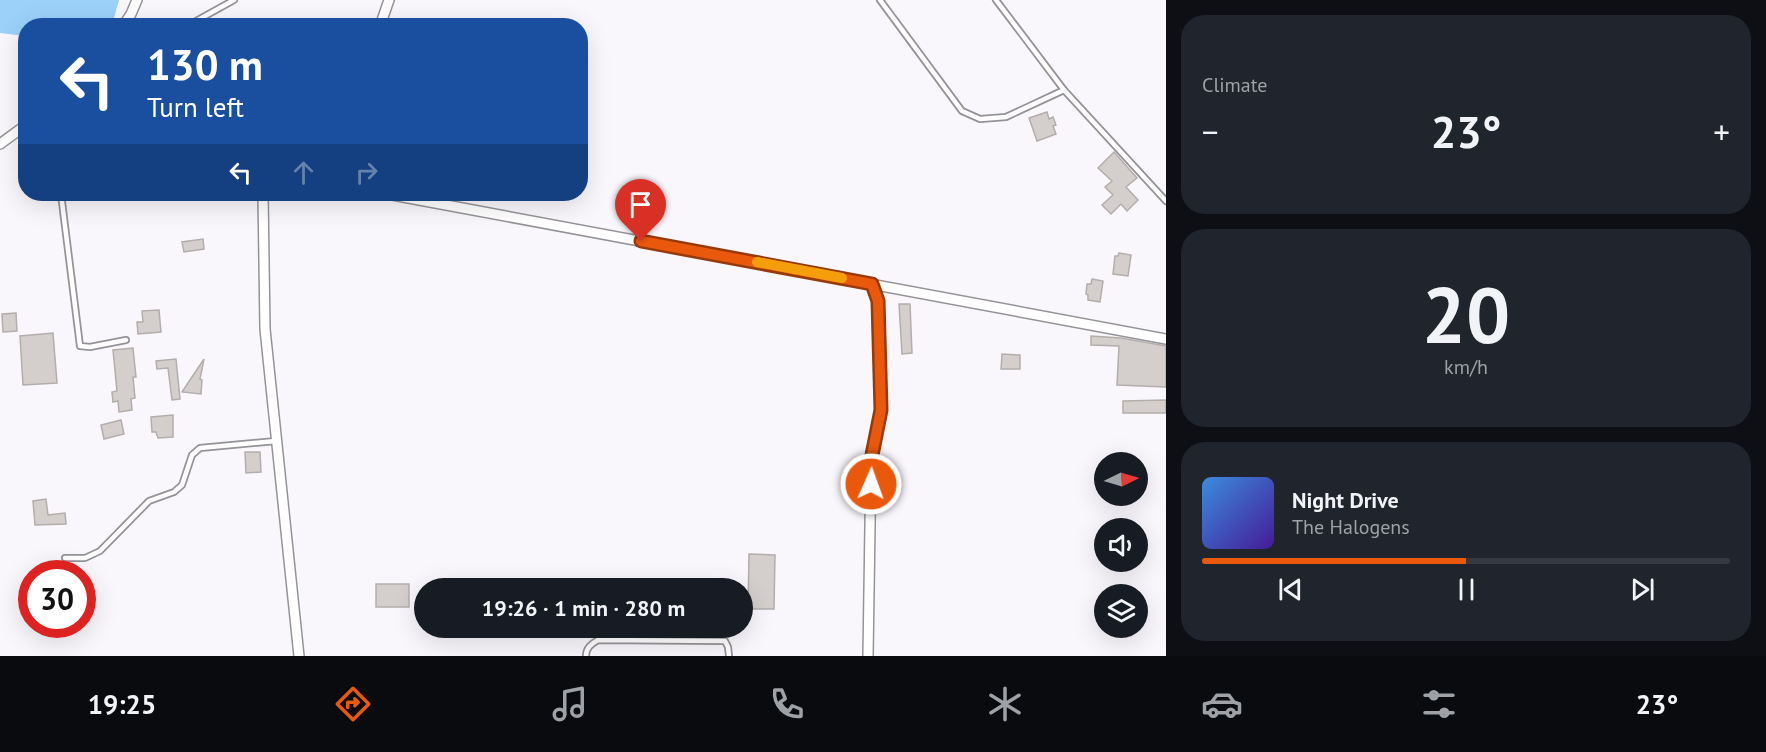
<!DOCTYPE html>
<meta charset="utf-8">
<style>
:root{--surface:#171b24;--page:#20242c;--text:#f1f3f6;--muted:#9ea1a6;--line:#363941;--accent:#ea580c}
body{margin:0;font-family:"PT Sans",sans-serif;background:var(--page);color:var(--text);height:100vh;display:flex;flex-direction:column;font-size:22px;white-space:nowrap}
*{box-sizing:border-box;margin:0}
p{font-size:20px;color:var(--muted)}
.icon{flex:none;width:33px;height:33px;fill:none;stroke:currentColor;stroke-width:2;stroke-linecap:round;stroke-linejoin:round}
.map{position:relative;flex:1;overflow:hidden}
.drawer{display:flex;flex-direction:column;gap:15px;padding:15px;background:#0d0f14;width:600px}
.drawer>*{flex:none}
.banner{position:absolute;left:18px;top:18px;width:570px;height:183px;border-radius:24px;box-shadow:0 6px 24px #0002;background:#1a4fa0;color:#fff;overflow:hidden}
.needle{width:39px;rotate:85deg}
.controls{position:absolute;left:1094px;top:452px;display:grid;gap:12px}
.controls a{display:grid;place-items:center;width:54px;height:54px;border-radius:50%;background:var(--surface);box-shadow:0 6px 24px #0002;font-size:30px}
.speed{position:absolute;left:18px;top:560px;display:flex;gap:12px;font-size:30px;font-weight:700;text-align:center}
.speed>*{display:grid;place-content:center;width:78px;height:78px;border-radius:50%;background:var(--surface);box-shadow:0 6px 24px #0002;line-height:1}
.speed .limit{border:9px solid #d22;background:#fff;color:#111}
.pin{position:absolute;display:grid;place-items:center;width:51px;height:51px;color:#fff;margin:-62px -26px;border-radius:50% 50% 50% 0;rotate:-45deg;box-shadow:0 0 6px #0007}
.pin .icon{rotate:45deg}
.me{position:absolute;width:66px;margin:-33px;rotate:2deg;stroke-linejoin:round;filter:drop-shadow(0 0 4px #0008)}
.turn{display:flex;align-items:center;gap:21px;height:126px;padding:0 30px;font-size:27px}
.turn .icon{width:78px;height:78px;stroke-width:2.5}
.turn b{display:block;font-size:42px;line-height:51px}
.lanes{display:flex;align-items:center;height:57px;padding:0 30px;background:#0003;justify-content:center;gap:30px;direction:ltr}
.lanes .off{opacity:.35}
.big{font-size:45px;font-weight:700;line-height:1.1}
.drawer .widget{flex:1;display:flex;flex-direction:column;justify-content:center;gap:9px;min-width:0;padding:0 21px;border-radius:24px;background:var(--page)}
.drawer .dial{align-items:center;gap:0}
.dial b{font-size:78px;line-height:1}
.song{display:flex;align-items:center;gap:18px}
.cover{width:72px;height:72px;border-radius:9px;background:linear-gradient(135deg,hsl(210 70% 55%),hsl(260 70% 35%))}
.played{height:6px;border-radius:3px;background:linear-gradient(90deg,var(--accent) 50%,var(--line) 50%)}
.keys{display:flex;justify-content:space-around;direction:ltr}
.heat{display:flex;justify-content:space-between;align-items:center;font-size:33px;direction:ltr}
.trip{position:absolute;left:414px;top:578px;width:339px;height:60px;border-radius:30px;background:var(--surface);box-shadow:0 6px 24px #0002;font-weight:700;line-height:60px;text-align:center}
.menu{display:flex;height:96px;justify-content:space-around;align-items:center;background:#090b0e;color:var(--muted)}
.menu .icon{width:42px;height:42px}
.menu .on{color:var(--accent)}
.menu b{font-size:27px;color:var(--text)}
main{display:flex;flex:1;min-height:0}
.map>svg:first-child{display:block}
.water{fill:#9cd1fa}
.building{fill:#d4cfcd;stroke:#b3aeac;stroke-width:1.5}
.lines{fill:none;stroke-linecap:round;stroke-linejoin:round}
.service-casing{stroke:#959398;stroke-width:8}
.minor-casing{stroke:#959398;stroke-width:12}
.service{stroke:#fff;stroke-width:4.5}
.minor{stroke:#fff;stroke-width:9}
.route-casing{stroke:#983908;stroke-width:15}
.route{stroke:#ea580c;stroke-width:10}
.slow{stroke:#f59e0b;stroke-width:10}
</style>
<main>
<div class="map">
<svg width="1166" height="656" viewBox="0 0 1166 656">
<rect width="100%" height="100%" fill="#faf7fc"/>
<!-- water -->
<path class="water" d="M0,0h119l-7,25 -86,1 -1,10 -25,-3z"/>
<!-- building -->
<g class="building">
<path d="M1047,112l2,7 4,-2 3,8 -3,1 3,8 -19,7 -8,-23z"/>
<path d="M1114,152l23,26 -11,9 12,13 -11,11 -6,-7 -10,10 -9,-9 11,-10 -8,-8 7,-6 -14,-13z"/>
<path d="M203,239l1,10 -20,3 -2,-10z"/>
<path d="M1119,253l12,2 -3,21 -15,-2 2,-18h3z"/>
<path d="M1092,279l11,2 -3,21 -12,-2v-5l-2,-1 1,-10h4z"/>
<path d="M899,304h11l2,49 -10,1z"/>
<path d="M159,310l2,22 -23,2 -1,-12h6l-1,-11z"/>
<path d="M16,313l1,18 -14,1 -1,-18z"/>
<path d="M53,333l4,50 -34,2 -3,-49z"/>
<path d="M1091,336l30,2 45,8v41l-49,-2 2,-39 -28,-1z"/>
<path d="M133,348l3,29h-3l2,21 -4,1 1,11 -13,2 -1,-11 -5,1 -1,-10 5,-1 -4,-41z"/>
<path d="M1002,354l18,1v14h-19z"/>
<path d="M176,359l4,40 -8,1 -4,-32 -11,1 -1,-8z"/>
<path d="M204,359l-4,20 2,1 -1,14 -19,-2z"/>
<path d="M1166,400v13h-43v-12z"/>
<path d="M173,415v22l-15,1 -2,-6h-4l-1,-15z"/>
<path d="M121,420l3,14 -20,5 -3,-14z"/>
<path d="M245,452h15l1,20 -15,1z"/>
<path d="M46,499l2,16 17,-2 1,11 -31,1 -2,-24z"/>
<path d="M749,554l26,1 -1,54h-26z"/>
<rect x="376" y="584" width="33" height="23"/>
</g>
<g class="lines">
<!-- service casing -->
<g class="service-casing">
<g id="service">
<path d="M880,0l82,111 18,8 26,-2 58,-27"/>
<path d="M996,0l68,90 102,111"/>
<path d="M187,26l47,-26"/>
<path d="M61,194l19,152 10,1 36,-7"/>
<path d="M65,558h20l15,-7 49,-50 25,-9 8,-7 10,-30 8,-7 76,-7"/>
<path d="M586,656c0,-8 5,-12 12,-16l127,1 3,6 1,9"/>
</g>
</g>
<!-- minor casing -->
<g class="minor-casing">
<g id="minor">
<path d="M123,26l8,-12 6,-14"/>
<path d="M380,26l9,-26"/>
<path d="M0,144l26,-19"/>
<path d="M263,194l2,135 34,327"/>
<path d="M387,194l779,145"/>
<path d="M868,656l3,-196 10,-50 -3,-109 -6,-17"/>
</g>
</g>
<!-- service -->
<use href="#service" class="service"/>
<!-- minor -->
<use href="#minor" class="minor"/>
</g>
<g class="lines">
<!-- route casing -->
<g class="route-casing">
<path id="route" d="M641,241l231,43 6,17 3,109 -10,50v24"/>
</g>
<!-- route -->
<use href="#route" class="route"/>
<!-- slow -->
<path class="slow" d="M757,262l85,16"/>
</g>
</svg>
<div class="controls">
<a><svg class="needle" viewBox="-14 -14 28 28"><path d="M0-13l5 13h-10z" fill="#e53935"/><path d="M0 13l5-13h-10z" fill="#9ea1a6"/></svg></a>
<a><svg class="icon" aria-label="sound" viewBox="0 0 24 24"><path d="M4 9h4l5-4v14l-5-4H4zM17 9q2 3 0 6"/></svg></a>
<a><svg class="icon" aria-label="layers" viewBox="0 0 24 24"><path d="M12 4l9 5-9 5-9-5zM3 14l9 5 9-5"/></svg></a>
</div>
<div class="speed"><div class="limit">30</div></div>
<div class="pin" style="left:641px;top:241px;background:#d93025"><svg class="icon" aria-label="arrive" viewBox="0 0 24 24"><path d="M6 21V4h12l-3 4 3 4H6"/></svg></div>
<svg class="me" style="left:871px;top:484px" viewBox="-20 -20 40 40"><circle r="17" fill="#ea580c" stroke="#fff" stroke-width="3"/><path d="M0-11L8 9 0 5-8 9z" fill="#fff"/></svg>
<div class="trip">19:26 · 1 min · 280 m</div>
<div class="banner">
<div class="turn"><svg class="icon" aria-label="left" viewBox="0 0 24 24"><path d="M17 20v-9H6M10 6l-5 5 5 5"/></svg><div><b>130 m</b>Turn left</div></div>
<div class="lanes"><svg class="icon" aria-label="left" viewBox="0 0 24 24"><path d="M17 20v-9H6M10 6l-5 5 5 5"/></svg><svg class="icon off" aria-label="ahead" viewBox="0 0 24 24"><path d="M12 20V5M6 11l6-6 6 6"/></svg><svg class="icon off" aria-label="right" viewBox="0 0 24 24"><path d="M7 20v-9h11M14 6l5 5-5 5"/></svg></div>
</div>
</div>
<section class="drawer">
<div class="widget"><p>Climate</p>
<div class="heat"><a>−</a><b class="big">23°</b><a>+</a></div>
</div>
<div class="widget dial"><b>20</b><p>km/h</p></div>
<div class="widget">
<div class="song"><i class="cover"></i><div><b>Night Drive</b><p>The Halogens</p></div></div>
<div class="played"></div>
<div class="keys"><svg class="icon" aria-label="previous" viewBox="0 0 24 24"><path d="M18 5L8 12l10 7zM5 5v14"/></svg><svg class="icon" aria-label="pause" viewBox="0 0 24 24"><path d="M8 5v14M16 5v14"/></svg><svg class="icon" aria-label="next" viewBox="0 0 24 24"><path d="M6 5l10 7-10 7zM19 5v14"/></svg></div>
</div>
</section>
</main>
<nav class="menu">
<b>19:25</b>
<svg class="icon on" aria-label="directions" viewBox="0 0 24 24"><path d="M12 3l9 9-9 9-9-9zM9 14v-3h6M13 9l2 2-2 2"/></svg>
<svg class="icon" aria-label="music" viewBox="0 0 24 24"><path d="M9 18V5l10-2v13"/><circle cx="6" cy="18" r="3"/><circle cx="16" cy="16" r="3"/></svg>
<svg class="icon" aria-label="phone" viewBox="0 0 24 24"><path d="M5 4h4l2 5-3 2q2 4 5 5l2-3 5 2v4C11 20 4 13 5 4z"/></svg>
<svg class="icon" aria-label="climate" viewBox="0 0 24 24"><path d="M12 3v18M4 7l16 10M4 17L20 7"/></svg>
<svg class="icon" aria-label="car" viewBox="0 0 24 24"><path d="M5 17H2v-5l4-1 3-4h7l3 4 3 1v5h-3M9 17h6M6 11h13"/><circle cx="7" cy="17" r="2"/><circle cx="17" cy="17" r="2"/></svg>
<svg class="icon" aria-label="filters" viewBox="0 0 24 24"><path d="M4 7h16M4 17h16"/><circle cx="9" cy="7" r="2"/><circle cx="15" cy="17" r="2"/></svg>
<b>23°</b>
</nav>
